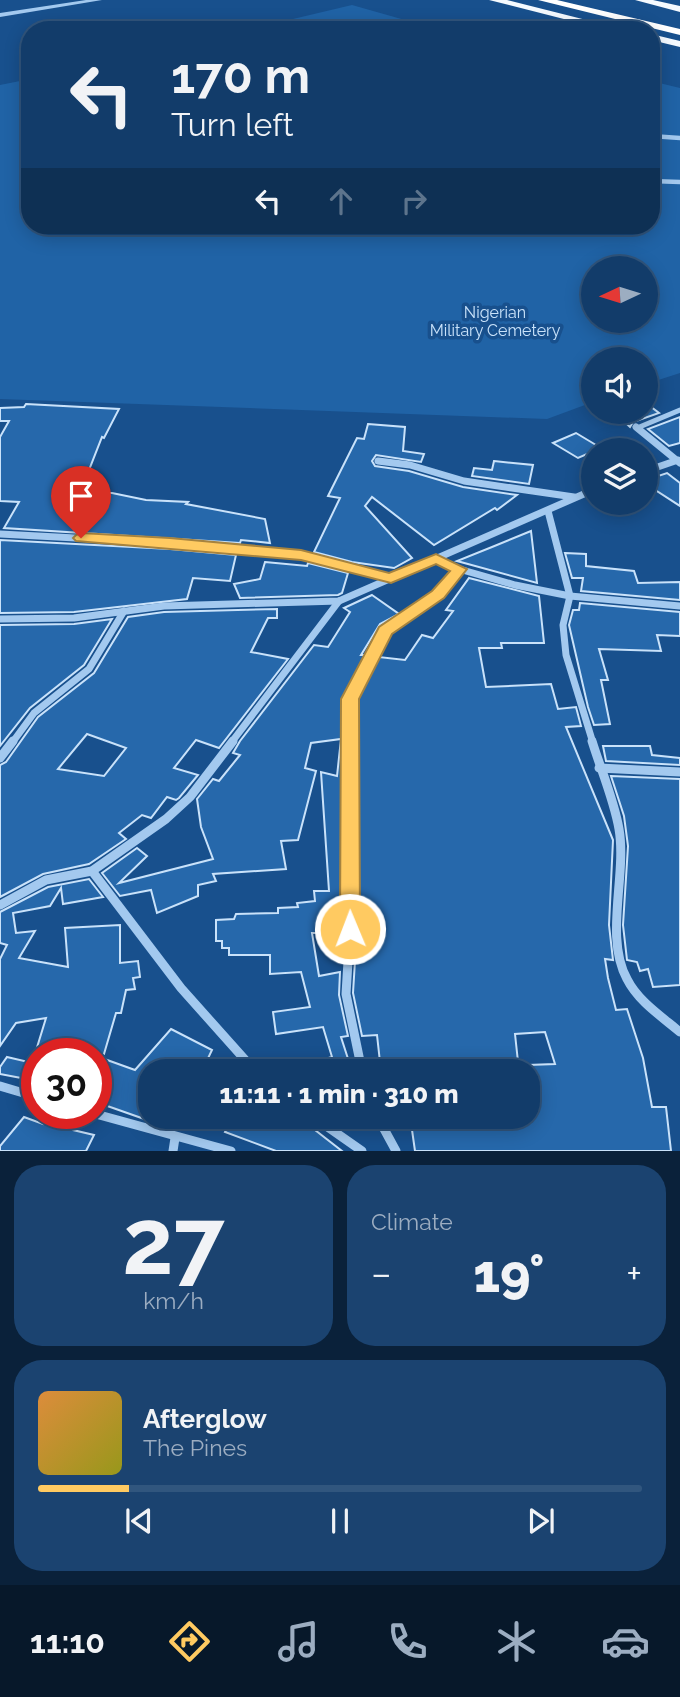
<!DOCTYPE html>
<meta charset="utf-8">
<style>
:root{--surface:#123c6a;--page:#1b4370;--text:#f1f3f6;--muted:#9cadc1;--line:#31567e;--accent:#ffca61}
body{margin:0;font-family:Raleway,sans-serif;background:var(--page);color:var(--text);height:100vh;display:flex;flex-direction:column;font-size:26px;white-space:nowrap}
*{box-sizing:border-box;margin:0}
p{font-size:23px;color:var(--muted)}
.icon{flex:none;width:38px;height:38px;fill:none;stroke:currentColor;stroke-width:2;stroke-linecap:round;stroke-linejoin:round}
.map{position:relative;height:1151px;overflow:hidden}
.sheet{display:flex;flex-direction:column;gap:14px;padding:14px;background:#0a213a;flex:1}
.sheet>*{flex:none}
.hud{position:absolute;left:21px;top:21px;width:639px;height:214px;border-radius:28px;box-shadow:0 4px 18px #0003,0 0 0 2px var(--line);background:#123c6a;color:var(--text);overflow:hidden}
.needle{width:46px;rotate:266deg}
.tools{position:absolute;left:581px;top:256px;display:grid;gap:14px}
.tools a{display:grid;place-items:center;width:77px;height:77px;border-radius:50%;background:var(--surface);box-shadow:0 4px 18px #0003,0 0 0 2px var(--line);font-size:35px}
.speed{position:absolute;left:21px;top:1038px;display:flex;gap:14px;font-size:35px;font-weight:700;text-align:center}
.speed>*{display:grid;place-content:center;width:91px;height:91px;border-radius:50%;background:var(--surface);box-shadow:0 4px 18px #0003,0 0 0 2px var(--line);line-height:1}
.speed .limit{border:10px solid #d22;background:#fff;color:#111}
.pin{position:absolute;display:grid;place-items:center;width:60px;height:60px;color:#fff;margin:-72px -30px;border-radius:50% 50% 50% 0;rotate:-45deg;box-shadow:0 0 7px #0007}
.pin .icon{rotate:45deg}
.me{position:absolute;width:77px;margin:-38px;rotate:359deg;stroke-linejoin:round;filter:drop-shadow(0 0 5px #0008)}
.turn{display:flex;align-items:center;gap:24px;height:147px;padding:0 35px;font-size:32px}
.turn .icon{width:91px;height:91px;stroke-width:2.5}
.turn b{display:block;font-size:49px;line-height:60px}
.lanes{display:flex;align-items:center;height:66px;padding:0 35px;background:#0003;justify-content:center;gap:35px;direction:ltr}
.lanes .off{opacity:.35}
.big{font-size:52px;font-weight:800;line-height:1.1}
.sheet .tile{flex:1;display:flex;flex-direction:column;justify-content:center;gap:10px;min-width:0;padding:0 24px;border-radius:28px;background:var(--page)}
.sheet .dial{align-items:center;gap:0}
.dial b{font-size:91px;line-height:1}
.song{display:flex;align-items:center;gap:21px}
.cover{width:84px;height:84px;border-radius:10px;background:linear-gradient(135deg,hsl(30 70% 55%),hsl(60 70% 35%))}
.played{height:7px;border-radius:4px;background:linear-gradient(90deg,var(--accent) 15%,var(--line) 15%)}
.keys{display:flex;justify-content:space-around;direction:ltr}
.heat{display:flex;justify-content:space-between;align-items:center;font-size:38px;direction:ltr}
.sheet .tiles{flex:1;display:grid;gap:14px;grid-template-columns:1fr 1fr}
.tile:last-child{grid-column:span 2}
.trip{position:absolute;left:138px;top:1059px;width:402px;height:70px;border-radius:28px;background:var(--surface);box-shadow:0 4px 18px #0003,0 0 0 2px var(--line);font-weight:800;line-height:70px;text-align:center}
.tabs{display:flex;height:112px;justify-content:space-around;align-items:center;background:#07182a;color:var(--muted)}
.tabs .icon{width:49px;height:49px}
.tabs .active{color:var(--accent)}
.tabs b{font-size:32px;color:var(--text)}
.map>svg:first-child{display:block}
.green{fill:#2063a6;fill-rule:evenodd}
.building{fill:#2668ab;stroke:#c9e2fa;stroke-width:2;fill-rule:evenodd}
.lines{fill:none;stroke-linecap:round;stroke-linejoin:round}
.minor-far3{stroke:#a3c9ef;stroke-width:4.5}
.minor-far2{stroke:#a3c9ef;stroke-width:5}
.minor-far1{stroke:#a3c9ef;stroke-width:7}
.minor{stroke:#a3c9ef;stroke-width:9}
.tertiary{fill:#a3c9ef;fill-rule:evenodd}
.trunk{fill:#f5faff;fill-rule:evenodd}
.motorway{fill:#fff;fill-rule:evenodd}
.route{fill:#ffca61;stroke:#a6833f;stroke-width:2}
.labels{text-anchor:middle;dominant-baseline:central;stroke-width:7;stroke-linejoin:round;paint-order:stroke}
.far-park-label{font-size:16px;fill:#c9e2fa;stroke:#18508d}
</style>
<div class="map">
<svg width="680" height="1151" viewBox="0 0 680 1151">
<rect width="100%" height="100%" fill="#18508d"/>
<!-- green -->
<g class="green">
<path d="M352,5l88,25h-193z"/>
<path d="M30,79v147h621v-145l29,7v285l-34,11v-25h-53v43l-46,17 -547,-20v-314zM593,268h53v52h-53z"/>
</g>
<!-- building -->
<g class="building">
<path d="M646,403l13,10 -26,9 -3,5 -17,-16h33z"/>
<path d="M26,404l93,5 -15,29 -2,-1 -22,56h32l34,7 42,2 -2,2 79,15 5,24 -29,-3 -1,3 -236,-15 15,-26 -19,-1v-64l9,-16h-9v-13l24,-1z"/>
<path d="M680,417v26l-11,3 -21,-17z"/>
<path d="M368,424l37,3 -2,24 21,3 -3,8 -45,-7 -4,6 3,5 34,5 54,16 54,8 -20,15 -2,-2 -61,37 -62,-48 -7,9 47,52 -18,10 -42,-6 -38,-10 26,-54 -12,-2 29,-58 7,1z"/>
<path d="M576,433l25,15 -23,10 -25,-15z"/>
<path d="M494,461l39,4 -4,19 -57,-8 2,-8 18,2z"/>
<path d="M667,473l13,10v23l-34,-22v-4z"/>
<path d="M531,531l6,52 -80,-22 35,-14z"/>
<path d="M0,540l170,9 66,6 -6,26 -37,-3 -6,21 -113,13 -74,1z"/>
<path d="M565,553l21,1v12l48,5 4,12 42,-1v18l-99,-9 2,-13h-11z"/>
<path d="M265,562l42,4 1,-3 40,10 -6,20 -4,2 -98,3 -6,-14 26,-5z"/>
<path d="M469,578l70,18 5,47h-43l1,5h-23l7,39 65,-3 7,25 18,-2 5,19 -15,1 47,113 -4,85 4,35 -8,-1 3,19 8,32 11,-1 16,49 9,49h14l5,44h-256l-5,-35h62l2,11 54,-6v-56l27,-1 -10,-32 -30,2 4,37h-44l-1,-3 -93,3 -4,-36 -15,1 -9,-43 4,-64 -1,-229 23,-43 26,3 17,-25 11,3 20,-27 -7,-1z"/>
<path d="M372,595l27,19 -19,10 -19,31h5l-22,43 -1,235h-31l7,43 21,-4 -1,23 9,41 -7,1 10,31 -50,3 -1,-5 32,-9 -9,-30 -47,7 -3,-22 37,-5 -9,-35 -31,2v-19h-41v-7h-7v-7h-6v-21l18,-1 2,-5 42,-1v-5l20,-1 -1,-4 18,-2 -1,-10h15l-8,-119 16,4 4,-37 -30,4 -6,25 11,3 -18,69 -17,1 5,28 -73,5 3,7 -18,4v11l-41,17 -6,-23 -31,6 -18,-23 35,-25 10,8 -28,27 94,-24 -12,-32 -4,-28 16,-20 6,2 21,-26 -7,-2 7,-12 74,-96 14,2 22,-35 -6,-4z"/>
<path d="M580,603l100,9v24l-23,-1 4,16 -62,-2 9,31h-7l9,44 -16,1 -6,-18 -19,-82 4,-15h6z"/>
<path d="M277,609v9h-9l-17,34 37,7 -69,89 -23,-8 -22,28 24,7 -19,23 -3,2 -9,-3 -16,21 -9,-3 -23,18 7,6 -37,25 -46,10 -43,23v-132l6,-3 32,-45 56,-44 34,-56 36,-5zM87,734l39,14 -22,28 -46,-7z"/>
<path d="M112,619l-28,46 -54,43 -30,38v-121l74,-1z"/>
<path d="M603,746h47l2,9 28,3v7l-74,-4z"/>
<path d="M611,776l69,3v206l-27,2 -5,-18 -8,2 -3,-9 -10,-2 -4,-35 5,-79 -4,-30z"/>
<path d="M89,879l14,18 -40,7 -2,-16 -11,18 -37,7 3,20 19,-2 -16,27 49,9 -3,-39 55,-3v38l18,-2 2,16 -7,1 2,11 -9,1 -5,23h-5l-12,41h-69l11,-36 -30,5 -16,23v-87l7,-14 -7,-2v-31l48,-25z"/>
<path d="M171,1029l41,21 -10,21h-52v50l-54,-19v-46l39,14z"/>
<path d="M7,1057l30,7v17l-37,-7v-7z"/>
<path d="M48,1113l32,4 -7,13 21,5 -8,16h-86v-5l24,-29 19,7z"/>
<path d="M234,1116h63l45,35h-66l-51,-19z"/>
</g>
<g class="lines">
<!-- minor-far3 -->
<g class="minor-far3">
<path d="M651,136l29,2"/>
<path d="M651,181l29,1"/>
</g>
<!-- minor-far2 -->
<path class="minor-far2" d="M637,428l43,-18"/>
<!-- minor-far1 -->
<g class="minor-far1">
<path d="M636,427l44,36"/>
<path d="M378,461l32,4 54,16 110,16"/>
<path d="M646,471l32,-11"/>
<path d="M548,511l22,85 -7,29 3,30 27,88"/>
<path d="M0,534l170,9 131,12 89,23"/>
<path d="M459,569l56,16 55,11 110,10"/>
<path d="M0,619l74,-1 90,-12 175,-5 254,-111"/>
<path d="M12,743l22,-30 55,-44 35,-58"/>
<path d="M231,743l108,-142"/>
<path d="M350,743v-44l35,-68 53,-36 21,-26 -22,-10"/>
</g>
<!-- minor -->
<g class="minor">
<path d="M350,741v188l-4,65 16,77"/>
<path d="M592,741c9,29 22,59 27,88 8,46 -15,108 8,150 11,22 34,37 53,53"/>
<path d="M0,758l13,-17"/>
<path d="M599,768l81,4"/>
<path d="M92,871l89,117 74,83"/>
<path d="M0,905l46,-25 46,-9 74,-52 24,-22 43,-56"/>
<path d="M0,1086l37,11"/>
<path d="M92,1113l139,38"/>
<path d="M312,1116l50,35"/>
<path d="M377,1116l19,35"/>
<path d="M173,1151l2,-13"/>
</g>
<!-- tertiary -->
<path class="tertiary" d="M86,0h16l-102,17v-4z"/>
<!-- trunk -->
<g class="trunk">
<path d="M489,0h18l119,30h-19z"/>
<path d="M635,0h18l27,6v6z"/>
<path d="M651,34l29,7v6l-29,-7z"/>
</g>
<!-- motorway -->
<path class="motorway" d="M538,0h19l123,29v6z"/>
</g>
<!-- route -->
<path class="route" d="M81,533l89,5 131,12 88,23 47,-19 31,15 -23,29 -52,36 -33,65 1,230 -3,5 -7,2 -7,-2 -3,-5 1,-230 38,-72 53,-36 18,-20 -14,-7 -45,19 -90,-23 -225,-19 -3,-3 3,-3z"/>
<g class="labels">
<!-- far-park labels -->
<g class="far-park-label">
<text x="495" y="312">Nigerian<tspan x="495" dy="18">Military Cemetery</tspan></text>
</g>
</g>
</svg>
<div class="tools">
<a><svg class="needle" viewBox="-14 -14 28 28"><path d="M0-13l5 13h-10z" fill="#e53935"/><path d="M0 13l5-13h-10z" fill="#9cadc1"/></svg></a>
<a><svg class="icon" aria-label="sound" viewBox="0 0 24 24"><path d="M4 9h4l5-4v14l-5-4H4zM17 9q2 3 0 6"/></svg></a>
<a><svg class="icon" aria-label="layers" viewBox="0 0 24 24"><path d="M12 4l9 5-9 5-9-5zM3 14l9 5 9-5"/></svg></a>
</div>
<div class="speed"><div class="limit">30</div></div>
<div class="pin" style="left:81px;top:538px;background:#d93025"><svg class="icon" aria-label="arrive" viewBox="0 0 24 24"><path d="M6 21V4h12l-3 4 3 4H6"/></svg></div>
<svg class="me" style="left:350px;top:929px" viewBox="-20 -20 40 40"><circle r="17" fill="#ffca61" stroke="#fff" stroke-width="3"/><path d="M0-11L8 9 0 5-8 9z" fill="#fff"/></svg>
<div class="trip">11:11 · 1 min · 310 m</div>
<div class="hud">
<div class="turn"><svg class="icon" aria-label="left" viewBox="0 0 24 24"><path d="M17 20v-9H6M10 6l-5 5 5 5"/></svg><div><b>170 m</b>Turn left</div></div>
<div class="lanes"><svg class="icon" aria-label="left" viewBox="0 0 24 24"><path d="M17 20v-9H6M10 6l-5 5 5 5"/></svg><svg class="icon off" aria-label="ahead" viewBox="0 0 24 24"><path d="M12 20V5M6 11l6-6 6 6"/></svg><svg class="icon off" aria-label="right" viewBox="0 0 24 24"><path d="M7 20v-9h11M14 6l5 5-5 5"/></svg></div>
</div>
</div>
<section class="sheet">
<div class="tiles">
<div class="tile dial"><b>27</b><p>km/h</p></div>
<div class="tile"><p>Climate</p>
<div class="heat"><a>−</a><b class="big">19°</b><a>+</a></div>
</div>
<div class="tile">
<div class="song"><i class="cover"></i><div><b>Afterglow</b><p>The Pines</p></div></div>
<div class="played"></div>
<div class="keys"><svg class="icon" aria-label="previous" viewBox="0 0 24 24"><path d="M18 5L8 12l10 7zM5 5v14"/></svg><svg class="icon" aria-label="pause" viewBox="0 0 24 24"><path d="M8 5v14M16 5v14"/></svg><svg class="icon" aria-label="next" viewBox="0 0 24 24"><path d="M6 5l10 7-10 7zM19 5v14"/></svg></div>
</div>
</div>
</section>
<nav class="tabs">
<b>11:10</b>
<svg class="icon active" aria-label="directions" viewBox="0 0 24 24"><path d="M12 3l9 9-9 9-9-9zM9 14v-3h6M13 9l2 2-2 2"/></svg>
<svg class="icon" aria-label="music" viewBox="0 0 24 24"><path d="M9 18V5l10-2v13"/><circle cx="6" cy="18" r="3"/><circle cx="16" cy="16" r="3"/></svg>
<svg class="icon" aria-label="phone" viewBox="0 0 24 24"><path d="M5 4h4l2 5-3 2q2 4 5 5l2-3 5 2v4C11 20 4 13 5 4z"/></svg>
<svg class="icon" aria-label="climate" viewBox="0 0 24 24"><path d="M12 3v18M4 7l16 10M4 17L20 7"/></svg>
<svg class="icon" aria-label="car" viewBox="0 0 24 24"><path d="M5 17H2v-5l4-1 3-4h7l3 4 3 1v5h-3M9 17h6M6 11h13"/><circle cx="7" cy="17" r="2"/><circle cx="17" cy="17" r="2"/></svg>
</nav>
